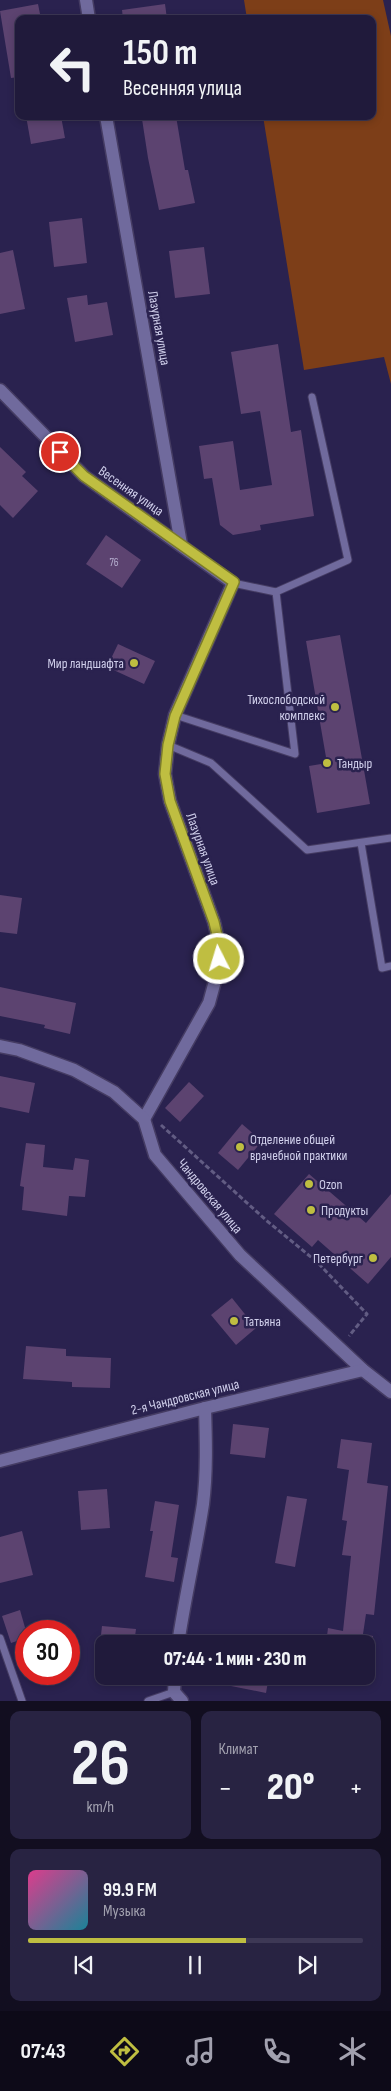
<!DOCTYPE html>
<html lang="ru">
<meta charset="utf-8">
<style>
:root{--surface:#201a3b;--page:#282342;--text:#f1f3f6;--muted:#a2a1af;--line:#3d3855;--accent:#bfbe41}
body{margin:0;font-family:"Sofia Sans Condensed",sans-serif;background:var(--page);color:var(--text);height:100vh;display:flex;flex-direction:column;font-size:19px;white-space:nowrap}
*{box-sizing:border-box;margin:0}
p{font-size:16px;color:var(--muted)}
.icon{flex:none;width:28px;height:28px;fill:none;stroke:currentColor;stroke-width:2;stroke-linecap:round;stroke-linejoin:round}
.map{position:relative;height:1701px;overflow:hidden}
.sheet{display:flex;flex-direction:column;gap:10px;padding:10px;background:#120e20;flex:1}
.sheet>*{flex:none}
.banner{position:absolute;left:15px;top:15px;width:361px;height:105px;border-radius:10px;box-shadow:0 2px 8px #0003,0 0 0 1px var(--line);background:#201a3b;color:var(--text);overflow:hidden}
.speed{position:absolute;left:15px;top:1620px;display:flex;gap:10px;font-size:25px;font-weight:700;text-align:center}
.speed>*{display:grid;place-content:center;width:65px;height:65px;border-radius:50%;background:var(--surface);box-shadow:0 2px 8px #0003,0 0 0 1px var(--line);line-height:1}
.speed .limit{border:8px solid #d22;background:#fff;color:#111}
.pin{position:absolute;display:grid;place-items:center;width:42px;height:42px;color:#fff;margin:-21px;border:2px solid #fff;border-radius:50%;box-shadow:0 1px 5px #0007}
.me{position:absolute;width:55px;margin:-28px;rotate:355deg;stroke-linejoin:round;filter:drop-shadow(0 0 4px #0008)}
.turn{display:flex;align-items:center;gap:18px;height:105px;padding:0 25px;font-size:22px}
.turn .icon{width:65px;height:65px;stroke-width:2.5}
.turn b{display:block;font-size:35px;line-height:42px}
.big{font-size:38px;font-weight:800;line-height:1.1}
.sheet .card{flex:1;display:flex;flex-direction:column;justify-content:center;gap:8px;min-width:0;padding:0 18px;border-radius:10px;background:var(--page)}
.sheet .dial{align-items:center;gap:0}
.dial b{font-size:65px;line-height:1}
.song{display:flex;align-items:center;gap:15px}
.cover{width:60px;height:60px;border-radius:8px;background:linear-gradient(135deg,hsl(330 70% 55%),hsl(190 70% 35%))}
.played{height:5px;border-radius:2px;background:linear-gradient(90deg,var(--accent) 65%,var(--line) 65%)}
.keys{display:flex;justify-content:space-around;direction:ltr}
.heat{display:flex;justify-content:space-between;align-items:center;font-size:28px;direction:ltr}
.sheet .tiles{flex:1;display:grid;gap:10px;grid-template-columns:1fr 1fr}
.card:last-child{grid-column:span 2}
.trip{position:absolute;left:95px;top:1635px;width:280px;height:50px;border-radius:10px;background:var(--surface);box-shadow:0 2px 8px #0003,0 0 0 1px var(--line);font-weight:800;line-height:50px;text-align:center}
.dock{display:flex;height:80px;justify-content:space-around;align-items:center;background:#0d0a18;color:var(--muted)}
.dock .icon{width:35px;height:35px}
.dock .active{color:var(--accent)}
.dock b{font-size:22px;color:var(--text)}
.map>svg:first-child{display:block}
.forest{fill:#7d3e18}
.building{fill:#5c4370}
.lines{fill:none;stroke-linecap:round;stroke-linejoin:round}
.service-casing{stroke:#453c63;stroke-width:9}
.minor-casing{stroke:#453c63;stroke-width:15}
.path{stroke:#625c83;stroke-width:3;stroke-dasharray:5 2.5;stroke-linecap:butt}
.service{stroke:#706a9d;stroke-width:7}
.minor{stroke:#706a9d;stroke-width:12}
.route-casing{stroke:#7c7c2a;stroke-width:12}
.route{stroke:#bfbe41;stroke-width:9}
.poi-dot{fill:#bfbe41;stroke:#2a224f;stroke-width:2}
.labels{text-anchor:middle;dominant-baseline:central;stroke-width:5;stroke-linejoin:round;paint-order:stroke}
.number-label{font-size:11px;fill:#b3accc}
.street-label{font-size:14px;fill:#d0cfeb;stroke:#2a224f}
.poi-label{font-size:14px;fill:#d0cfeb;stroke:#2a224f;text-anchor:start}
</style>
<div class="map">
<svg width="391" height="1701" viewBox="0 0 391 1701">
<rect width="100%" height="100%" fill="#2a224f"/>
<!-- forest -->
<path class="forest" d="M244,0h139l8,36v348l-7,-27 -80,13 -41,-254h109v-97h-125z"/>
<!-- building -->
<g class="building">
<path d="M38,4l3,15h-22v58l-8,1 -11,-67z"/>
<path d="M165,4l2,15h-44l-1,-9z"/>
<path d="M26,116h35l4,22 -34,6z"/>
<path d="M157,116h19l9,54h3l7,33 -36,7 -11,-52 -6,-39z"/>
<path d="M82,218l5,45 -33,4 -5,-45z"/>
<path d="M204,247l6,47 -35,4 -6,-47z"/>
<path d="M13,250l12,59 -25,5v-61z"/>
<path d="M87,295l1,10 19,-3 6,33 -38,7 -8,-44z"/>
<path d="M278,344l13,88 10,-2 13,86 -54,9 1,5 -28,5 -13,-10 -8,-47 -8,1 -5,-33 34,-5 7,49 32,-5 -12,-74 -19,3 -10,-62z"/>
<path d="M0,447l26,25 -4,4 16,15 -25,27 -13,-13z"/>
<path d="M106,535l35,25 -19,28 -36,-24z"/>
<path d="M340,635l30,169 -53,9 -8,-47 18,-3 -21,-122z"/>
<path d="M118,644l37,17 -11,23 -37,-17z"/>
<path d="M0,895l22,3 -5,36 -17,-2z"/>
<path d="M0,987l76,16 -6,31 -26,-6 1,-3 -45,-9z"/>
<path d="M0,1076l35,7 -6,30 -29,-6z"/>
<path d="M189,1082l15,14 -24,26 -15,-14z"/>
<path d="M242,1124l20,17 -24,29 -20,-17z"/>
<path d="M26,1143l19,2 -2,22 30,3 2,-12 14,2 -4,37 -16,-1 -2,20 -45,-6 2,-23 -4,-1z"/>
<path d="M309,1174l57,49 25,-29v63l-23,27 -50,-44 -6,7 -38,-33z"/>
<path d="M232,1298l24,30 -20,17 -25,-30z"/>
<path d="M26,1346l40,3v7l45,2 -1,30 -38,-1v-5l-49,-3z"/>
<path d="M233,1424l36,4 -4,30 -35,-4z"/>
<path d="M341,1439l31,4 -5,40 21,3 -14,129 -8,-1 -3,20 10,2 -1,8h-46l2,-16 15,3 8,-75 -9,-1 5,-34 -5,-1 7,-50 -12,-2z"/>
<path d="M107,1489l3,39 -29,2 -3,-39z"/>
<path d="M287,1496l20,3 -12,68 -20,-4z"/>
<path d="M155,1501l24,4 -8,52 7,1 -4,24 -29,-5 8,-46h-3z"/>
<path d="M22,1531l11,44 -33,8v-46z"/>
<path d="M20,1610l6,21v7l-15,5 -9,-27z"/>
<path d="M102,1626l34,3 -2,15h-34z"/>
<path d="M216,1676h53l-3,17 -50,-10z"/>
</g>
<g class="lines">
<!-- service casing -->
<g class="service-casing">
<g id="service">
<path d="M276,592l72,-32 -36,-163"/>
<path d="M175,715l120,39 -19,-162 -43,-9"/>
<path d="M168,745l43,18 96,87 84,-12"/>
<path d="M361,843l21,125 9,-2"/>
<path d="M0,1638l22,63"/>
<path d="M148,1701l26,-9"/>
</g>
</g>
<!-- minor casing -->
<g class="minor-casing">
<g id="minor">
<path d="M86,0l3,19"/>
<path d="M106,116l75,428"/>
<path d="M0,390l84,86 149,107 -58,132 -7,30 -3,29 5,27 44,121 6,26 -2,22 -9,33 -65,116"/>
<path d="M0,1046l19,4 55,20 40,22 30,27 11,36 85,100 123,115 28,22"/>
<path d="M0,1461l205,-53 158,-38"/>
<path d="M178,1644c7,-47 18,-94 25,-140 4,-32 3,-64 2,-96"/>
<path d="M175,1676l-1,16 8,9"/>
</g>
</g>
<!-- path -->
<path class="path" d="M161,1125l106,96 50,41 50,52 -18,22"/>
<!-- service -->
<use href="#service" class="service"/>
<!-- minor -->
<use href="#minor" class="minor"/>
</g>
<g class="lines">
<!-- route casing -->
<g class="route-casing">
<path id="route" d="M60,452l24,24 150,106 -59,134 -7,29 -3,29 5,27 44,121 6,26 -1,11"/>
</g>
<!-- route -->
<use href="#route" class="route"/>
</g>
<!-- markers -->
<g class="poi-dot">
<circle cx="134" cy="663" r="5"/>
<circle cx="335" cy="707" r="5"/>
<circle cx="327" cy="763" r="5"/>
<circle cx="240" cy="1147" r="5"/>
<circle cx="309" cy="1184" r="5"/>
<circle cx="311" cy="1210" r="5"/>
<circle cx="373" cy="1258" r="5"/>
<circle cx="234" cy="1321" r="5"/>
</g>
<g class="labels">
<!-- number labels -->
<g class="number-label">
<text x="114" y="562">76</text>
</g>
<!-- street labels -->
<g class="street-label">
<text transform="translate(159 328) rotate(80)">Лазурная улица</text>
<text transform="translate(131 491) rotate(35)">Весенняя улица</text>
<text transform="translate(203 849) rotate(70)">Лазурная улица</text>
<text transform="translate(210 1196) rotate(50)">Чандровская улица</text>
<text transform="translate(185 1397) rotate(-14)">2-я Чандровская улица</text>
</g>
<!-- poi labels -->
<g class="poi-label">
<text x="124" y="663" text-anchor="end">Мир ландшафта</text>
<text x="325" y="699" text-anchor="end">Тихослободской<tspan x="325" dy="16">комплекс</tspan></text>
<text x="337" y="763">Тандыр</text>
<text x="250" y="1139">Отделение общей<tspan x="250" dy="16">врачебной практики</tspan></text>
<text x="319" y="1184">Ozon</text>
<text x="321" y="1210">Продукты</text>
<text x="363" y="1258" text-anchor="end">Петербург</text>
<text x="244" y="1321">Татьяна</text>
</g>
</g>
</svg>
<div class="speed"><div class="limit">30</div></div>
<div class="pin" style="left:60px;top:452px;background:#d93025"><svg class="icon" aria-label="arrive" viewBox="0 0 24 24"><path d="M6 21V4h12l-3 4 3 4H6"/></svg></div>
<svg class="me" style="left:219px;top:959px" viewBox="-20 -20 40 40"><circle r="17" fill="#bfbe41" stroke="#fff" stroke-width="3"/><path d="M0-11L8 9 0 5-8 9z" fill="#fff"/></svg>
<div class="trip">07:44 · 1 мин · 230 m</div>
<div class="banner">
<div class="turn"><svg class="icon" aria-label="left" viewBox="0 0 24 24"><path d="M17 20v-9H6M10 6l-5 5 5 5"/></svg><div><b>150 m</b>Весенняя улица</div></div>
</div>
</div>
<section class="sheet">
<div class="tiles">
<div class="card dial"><b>26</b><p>km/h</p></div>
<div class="card"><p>Климат</p>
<div class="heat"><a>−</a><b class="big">20°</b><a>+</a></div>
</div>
<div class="card">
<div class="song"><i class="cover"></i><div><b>99.9 FM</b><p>Музыка</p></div></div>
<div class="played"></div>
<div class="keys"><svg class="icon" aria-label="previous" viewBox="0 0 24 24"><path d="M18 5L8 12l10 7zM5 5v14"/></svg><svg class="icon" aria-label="pause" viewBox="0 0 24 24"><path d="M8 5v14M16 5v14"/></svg><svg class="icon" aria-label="next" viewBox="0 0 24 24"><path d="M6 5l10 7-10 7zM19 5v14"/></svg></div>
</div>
</div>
</section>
<nav class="dock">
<b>07:43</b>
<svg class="icon active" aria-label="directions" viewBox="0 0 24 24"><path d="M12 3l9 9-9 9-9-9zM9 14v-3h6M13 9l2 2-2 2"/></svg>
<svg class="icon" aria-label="music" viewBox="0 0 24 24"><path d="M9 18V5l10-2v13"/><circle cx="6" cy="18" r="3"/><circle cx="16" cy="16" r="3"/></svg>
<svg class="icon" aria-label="phone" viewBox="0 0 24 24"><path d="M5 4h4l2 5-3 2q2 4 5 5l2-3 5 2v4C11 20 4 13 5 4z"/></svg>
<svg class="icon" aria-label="climate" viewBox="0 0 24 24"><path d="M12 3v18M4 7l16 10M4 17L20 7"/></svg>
</nav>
